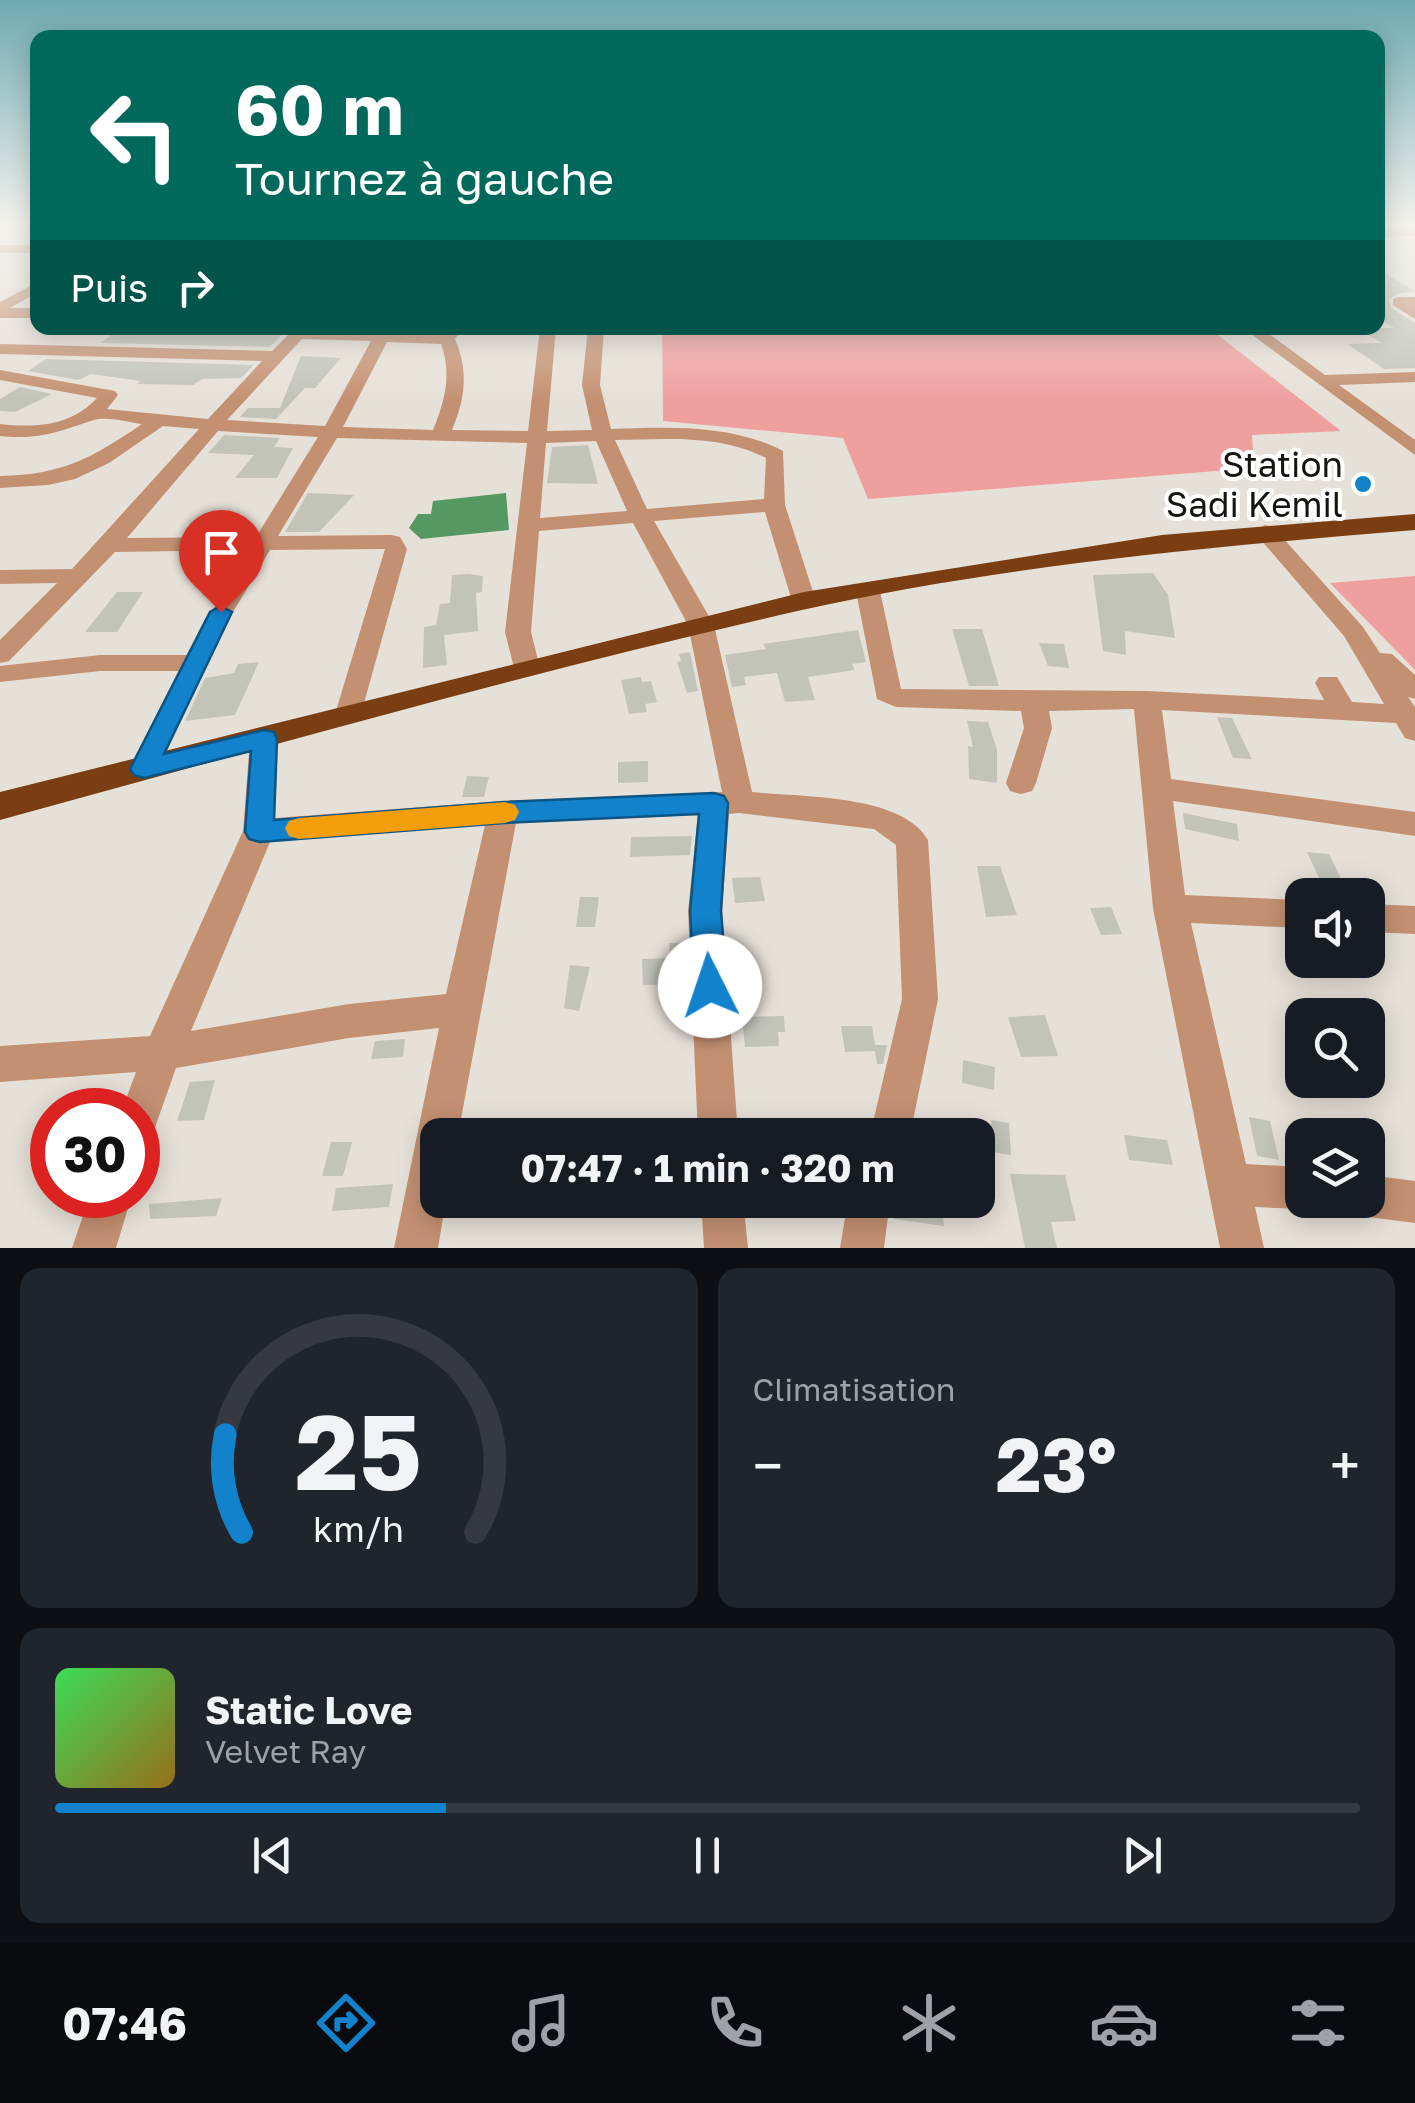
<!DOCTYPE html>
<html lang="fr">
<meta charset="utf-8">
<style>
:root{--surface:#171b24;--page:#20242c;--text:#f1f3f6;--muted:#9ea1a6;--line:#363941;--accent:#1182cb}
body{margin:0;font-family:"Golos Text",sans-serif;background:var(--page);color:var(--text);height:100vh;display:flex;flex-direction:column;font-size:38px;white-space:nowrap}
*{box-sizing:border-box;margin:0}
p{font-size:32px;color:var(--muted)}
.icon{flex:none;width:55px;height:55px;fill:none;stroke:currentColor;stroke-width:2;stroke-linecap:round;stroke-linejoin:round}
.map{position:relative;height:1248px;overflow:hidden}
.panel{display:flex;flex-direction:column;gap:20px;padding:20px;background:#0d0f14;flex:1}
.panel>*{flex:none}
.top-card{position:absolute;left:30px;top:30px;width:1355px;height:305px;border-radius:20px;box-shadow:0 5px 25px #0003;background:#00695c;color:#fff;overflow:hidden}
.controls{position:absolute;left:1285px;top:878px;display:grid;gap:20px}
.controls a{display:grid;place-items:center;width:100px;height:100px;border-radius:20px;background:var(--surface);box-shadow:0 5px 25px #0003;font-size:50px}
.speed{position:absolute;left:30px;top:1088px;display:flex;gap:20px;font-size:50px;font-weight:700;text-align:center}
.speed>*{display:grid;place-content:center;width:130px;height:130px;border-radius:50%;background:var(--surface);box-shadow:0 5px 25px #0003;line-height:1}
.speed .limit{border:15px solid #d22;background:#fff;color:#111}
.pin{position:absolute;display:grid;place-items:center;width:85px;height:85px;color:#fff;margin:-102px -42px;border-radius:50% 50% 50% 0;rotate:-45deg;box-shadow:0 0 10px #0007}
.pin .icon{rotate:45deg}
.me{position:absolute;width:110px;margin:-55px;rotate:356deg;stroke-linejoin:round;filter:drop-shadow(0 0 8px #0008)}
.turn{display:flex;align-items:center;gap:35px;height:210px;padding:0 40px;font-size:45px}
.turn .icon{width:130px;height:130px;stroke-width:2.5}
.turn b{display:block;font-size:70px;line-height:85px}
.then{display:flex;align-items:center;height:95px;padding:0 40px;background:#0003;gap:20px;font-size:38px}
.big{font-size:75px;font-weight:700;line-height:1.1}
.panel .card{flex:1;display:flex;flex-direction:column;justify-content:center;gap:15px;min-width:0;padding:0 35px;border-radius:20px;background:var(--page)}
.panel .dial{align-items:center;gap:0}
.dial svg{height:260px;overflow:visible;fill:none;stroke:var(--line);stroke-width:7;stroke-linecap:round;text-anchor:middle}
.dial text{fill:var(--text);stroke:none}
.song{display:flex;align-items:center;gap:30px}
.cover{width:120px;height:120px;border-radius:15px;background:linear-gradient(135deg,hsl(130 70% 55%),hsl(40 70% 35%))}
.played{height:10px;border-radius:5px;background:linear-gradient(90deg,var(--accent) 30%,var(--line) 30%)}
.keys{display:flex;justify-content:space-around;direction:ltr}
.heat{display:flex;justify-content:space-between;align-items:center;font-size:55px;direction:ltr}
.panel .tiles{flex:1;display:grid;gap:20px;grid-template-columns:1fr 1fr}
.card:last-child{grid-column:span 2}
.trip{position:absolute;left:420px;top:1118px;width:575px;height:100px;border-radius:20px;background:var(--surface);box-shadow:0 5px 25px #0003;font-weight:700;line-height:100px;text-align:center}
.tabs{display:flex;height:160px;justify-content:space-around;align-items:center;background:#090b0e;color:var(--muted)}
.tabs .icon{width:70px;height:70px}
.tabs .on{color:var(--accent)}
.tabs b{font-size:45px;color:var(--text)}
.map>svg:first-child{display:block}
.green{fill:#f09f9f}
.water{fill:#559861}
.building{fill:#c2c4ba}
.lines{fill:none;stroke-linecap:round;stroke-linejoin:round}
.street{fill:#c49072;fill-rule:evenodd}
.highway{fill:#7b3e12;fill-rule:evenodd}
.route{fill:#1182cb;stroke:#0b5484;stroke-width:2.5}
.slow{fill:#f59e0b}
.poi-dot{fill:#1182cb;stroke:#fff;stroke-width:4}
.labels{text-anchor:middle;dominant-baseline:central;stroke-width:8;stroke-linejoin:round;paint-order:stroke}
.poi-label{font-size:35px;fill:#161411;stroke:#fff;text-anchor:end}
</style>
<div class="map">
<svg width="1415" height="1248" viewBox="0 0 1415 1248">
<rect width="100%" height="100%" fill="#e6e1d8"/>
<!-- green -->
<g class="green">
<path d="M662,328h547l132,103 -89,4 2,33 -386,31 -25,-61 -180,-17z"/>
<path d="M1415,576v94l-85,-87z"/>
</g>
<!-- water -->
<path class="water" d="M506,493l3,37 -88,9 -12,-11 9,-14h13l2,-13z"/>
<!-- building -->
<g class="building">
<path d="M1378,269l37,22 -18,3 -8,5 2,9 24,15v45l-31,1 -37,-25 35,-1 -25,-15h37l-16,-10z"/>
<path d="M205,328l-3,3 86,-3 -18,19 -169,-4 17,-14z"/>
<path d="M301,356l40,2 -26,30h-10l-29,31 -36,-2 8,-9h32z"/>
<path d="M46,359l208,6 -13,13 -39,1 -9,6 -56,-1 4,-3 -50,-7 -13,6 -50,-9z"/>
<path d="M20,387l32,7 -37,18 -15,-1v-12z"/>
<path d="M224,435l56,3 -6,9 19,1 -16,30h-42l19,-23 -46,-2z"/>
<path d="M588,445l10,39 -51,-1 5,-36z"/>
<path d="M308,493l46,2 -35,37h-34z"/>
<path d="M1153,573l15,22 7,43 -50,-7 1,24 -23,-4 -10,-76z"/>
<path d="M468,574l15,2 -1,16 -6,1 2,38 -34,4 3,30 -24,3 1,-41 12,-2 4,-21 10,-1 2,-28z"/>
<path d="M117,592h26l-26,40h-32z"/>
<path d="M952,629h30l17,57h-30z"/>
<path d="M858,630l8,32 -14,2 3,6 -47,7 7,23 -30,2 -8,-29 -33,4 2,8 -14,2 -7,-32 41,-6 -3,-5z"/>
<path d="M1039,643l25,1 5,24 -21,-2z"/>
<path d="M690,652l8,39 -11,2 -10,-31 4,-1 -2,-7z"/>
<path d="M259,662l-24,53 -50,6 20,-43 29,-5 4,-9z"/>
<path d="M641,677l1,5 9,-1 6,21 -12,2 2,8 -18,2 -8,-34z"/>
<path d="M1217,717l15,1 20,41 -19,-1z"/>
<path d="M967,721l21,1 9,28v33l-28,-4 -1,-33 5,1z"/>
<path d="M648,761v21l-30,1v-21z"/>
<path d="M467,776l22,1 -5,20h-22z"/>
<path d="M1183,813l54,11 2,17 -54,-12z"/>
<path d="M692,836l-2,19 -60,2 1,-20z"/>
<path d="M1307,852l22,2 20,41h-22z"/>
<path d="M977,866h23l17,49 -31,2z"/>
<path d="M760,877l5,24 -30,2 -3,-25z"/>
<path d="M580,897h19l-4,30h-19z"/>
<path d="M1111,907l11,27 -21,1 -11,-27z"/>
<path d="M669,943h17l3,76h-6l-4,-35 -36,1 -1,-26 28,-1z"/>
<path d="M570,965l20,2 -11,44 -15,-3z"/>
<path d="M1045,1015l13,41 -37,1 -13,-40z"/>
<path d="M784,1016l1,16h-7l1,14 -34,1 -3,-30z"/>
<path d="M841,1026h31l3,19h12l-4,19h-6l-2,-13 -30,1z"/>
<path d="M405,1039l-2,18 -32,2 4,-18z"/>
<path d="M963,1060l32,7 -1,23 -32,-7z"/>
<path d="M215,1080l-11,40 -27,1 13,-39z"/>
<path d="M1249,1117l21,4 9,39 -22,-4z"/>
<path d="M991,1120l18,3 2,32 -19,-3z"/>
<path d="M1124,1135l43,5 6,25 -44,-5z"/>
<path d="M331,1142h21l-9,34h-21z"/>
<path d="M1010,1174l55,1 11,46 -25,1 6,26h-32z"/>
<path d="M393,1184l-4,23 -57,4 4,-23z"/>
<path d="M222,1198l-6,18 -66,3 -1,-15z"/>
<path d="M897,1200l45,5 2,21 -50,-7z"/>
</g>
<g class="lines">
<!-- street -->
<g class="street">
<path d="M1415,228v8l-37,1v-8z"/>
<rect x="0" y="245" width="38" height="8"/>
<path d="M38,282v10l-28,16h28v10h-38v-16z"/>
<path d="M1398,297h17v22l-22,-14v-6z"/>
<path d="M295,328l147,6 5,-6h16l-8,11c14,32 10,60 -3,91l76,1 12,-103h16l-9,103 45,-1 -10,-45 6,-57h16l-4,57 11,44c57,-2 120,-5 172,22l2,54 31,96 -3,5h-18l-3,-5 -27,-89 -111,9 60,104 38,167c48,5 151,2 176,48l10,159 -28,136h-40l32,-136 -6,-154 -22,-16 -135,-16 -10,1 -7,97 16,224h-40l-10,-224 10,-96 -182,8 -58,312h-20v65h8l-8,48h-44l45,-220 -90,10 -173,30 -24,68 -14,6v-32h-16l14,-38 -136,10v-36l150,-10 93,-205 7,-92 4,-7h20l4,7 -3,79 228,-17 219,-9 -34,-167 -55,-102 -94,8 -8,101 9,36 -13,8 -13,-8 -9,-36 22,-189 -190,-5 -59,98 114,-1 8,2 7,12 -48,172h-20l-4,-7 50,-165 -115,1 -37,62 -79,164 -10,3 -10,-3 -5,-7 50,-98h-79l-100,11v-16l100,-11h87l60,-105 -132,2 -106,109 -9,2v-23l57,-57 -57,1v-14l72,-1 127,-140 -36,-3 -54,37 -34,16 -27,6 -48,3v-12c62,-1 92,-18 142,-52 -14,-2 -36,-8 -48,-4 -37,12 -54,20 -94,16v-12c37,4 71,2 97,-26l-97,-18v-10l115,21 3,4 -11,14 101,10 54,-58 -262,-7v-10l272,7zM302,339l69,2 -46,85 -98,-6zM387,342l54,2c11,30 4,57 -8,86l-90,-3zM218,431l100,6 -62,100 -129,1zM615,440c49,-1 106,-6 151,18l-2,41 -117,10zM596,441l31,70 -87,7 6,-75zM485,825l-39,169 -97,10 -158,27 79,-189z"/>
<path d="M1243,328h18l64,47 90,-3v10l-76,3 76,55v15z"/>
<path d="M1265,525l8,2 90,100 17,26 12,1 23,21v24l-7,-2 7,10v34l-10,-3 -9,-15 -234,-13 9,69 244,33v24l-242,-35 12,94 117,5v28l-111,-5 55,241 56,3v33h16l-16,9 -47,-2 9,41h-44l-67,-340 -19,-199 -85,2 3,17 -16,55 -4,8 -11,3 -11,-3 -4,-8 18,-55 -3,-17 -125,-4 -19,-8 -21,-108 12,-7 12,7 21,98 246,2 177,9 -9,-17 4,-6h18l15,25 32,2 -40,-68 -90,-104z"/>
<path d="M1368,904l47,2v28l-47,-2z"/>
<path d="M1368,1175l47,6v42l-47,-6 -15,-6 -5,-11h20z"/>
<path d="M90,1195h42l-16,53h-44z"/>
<path d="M701,1200h42l5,48h-44z"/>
<path d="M848,1200h42l-6,48h-44z"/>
</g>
<!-- highway -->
<path class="highway" d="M1415,514v16c-205,17 -411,35 -613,80 -269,61 -535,137 -802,210v-28l804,-200 358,-57z"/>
</g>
<!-- sky -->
<linearGradient id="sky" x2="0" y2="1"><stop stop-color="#6da9b2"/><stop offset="0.56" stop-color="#f4f2ed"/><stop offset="1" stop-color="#f4f2ed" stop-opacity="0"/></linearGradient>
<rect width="1415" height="401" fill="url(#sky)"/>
<!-- route -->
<path class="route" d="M221,606l11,6 -68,142 100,-24 10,2 3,7 -3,81 230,-18 210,-9 10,3 4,7 -7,108 6,75 -5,10 -12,5 -11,-5 -5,-10 -4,-75 9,-97 -195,9 -244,19 -11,-3 -4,-7 6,-81 -107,27 -10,-3 -4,-6 80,-157z"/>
<!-- slow -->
<path class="slow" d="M505,802l10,3 4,7 -4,8 -10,3 -206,16 -10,-3 -4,-8 4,-7 10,-3z"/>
<!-- markers -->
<circle class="poi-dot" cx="1363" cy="484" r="10"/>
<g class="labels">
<!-- poi labels -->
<g class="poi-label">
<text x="1343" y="464">Station<tspan x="1343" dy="40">Sadi Kemil</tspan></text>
</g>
</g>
</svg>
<div class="controls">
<a><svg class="icon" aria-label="sound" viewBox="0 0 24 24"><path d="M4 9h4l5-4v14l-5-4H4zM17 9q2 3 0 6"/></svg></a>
<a><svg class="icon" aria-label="search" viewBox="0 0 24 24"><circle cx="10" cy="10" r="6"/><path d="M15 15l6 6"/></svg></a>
<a><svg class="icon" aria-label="layers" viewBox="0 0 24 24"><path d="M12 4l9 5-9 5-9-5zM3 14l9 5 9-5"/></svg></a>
</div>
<div class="speed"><div class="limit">30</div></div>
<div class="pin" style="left:221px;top:612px;background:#d93025"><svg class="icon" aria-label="arrive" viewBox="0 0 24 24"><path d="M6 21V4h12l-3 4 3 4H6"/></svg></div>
<svg class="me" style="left:710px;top:986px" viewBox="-20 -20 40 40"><circle r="19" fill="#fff"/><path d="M0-13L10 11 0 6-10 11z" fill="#1182cb"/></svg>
<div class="trip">07:47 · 1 min · 320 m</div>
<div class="top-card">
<div class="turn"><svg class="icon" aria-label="left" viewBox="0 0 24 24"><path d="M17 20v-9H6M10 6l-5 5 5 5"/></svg><div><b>60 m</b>Tournez à gauche</div></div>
<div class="then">Puis<svg class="icon" aria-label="right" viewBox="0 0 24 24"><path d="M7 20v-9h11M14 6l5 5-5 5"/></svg></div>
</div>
</div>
<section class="panel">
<div class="tiles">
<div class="card dial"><svg viewBox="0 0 100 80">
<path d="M14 69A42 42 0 1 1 86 69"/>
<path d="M14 69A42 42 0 0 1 9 39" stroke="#1182cb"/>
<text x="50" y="56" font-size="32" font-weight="700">25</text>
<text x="50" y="72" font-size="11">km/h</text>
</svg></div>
<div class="card"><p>Climatisation</p>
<div class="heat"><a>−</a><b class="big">23°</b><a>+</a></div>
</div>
<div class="card">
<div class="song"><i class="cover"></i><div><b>Static Love</b><p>Velvet Ray</p></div></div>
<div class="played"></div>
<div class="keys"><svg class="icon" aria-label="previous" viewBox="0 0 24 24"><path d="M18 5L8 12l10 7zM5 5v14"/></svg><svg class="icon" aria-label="pause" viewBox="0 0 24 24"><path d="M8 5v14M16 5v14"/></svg><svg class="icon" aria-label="next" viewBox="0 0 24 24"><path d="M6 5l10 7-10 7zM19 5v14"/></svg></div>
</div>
</div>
</section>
<nav class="tabs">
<b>07:46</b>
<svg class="icon on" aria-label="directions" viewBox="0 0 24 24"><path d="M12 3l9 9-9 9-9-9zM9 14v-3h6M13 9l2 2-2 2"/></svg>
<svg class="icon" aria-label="music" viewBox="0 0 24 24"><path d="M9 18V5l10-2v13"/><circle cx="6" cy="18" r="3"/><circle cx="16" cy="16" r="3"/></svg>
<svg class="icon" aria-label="phone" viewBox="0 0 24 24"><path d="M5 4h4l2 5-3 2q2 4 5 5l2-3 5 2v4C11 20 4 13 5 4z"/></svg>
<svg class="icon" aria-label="climate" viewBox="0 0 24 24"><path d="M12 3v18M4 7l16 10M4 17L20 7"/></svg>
<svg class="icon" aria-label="car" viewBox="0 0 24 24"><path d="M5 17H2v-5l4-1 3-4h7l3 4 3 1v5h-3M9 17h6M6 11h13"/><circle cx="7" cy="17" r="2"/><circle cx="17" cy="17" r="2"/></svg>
<svg class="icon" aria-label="filters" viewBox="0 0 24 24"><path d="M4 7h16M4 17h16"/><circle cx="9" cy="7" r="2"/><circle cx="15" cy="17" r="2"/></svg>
</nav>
